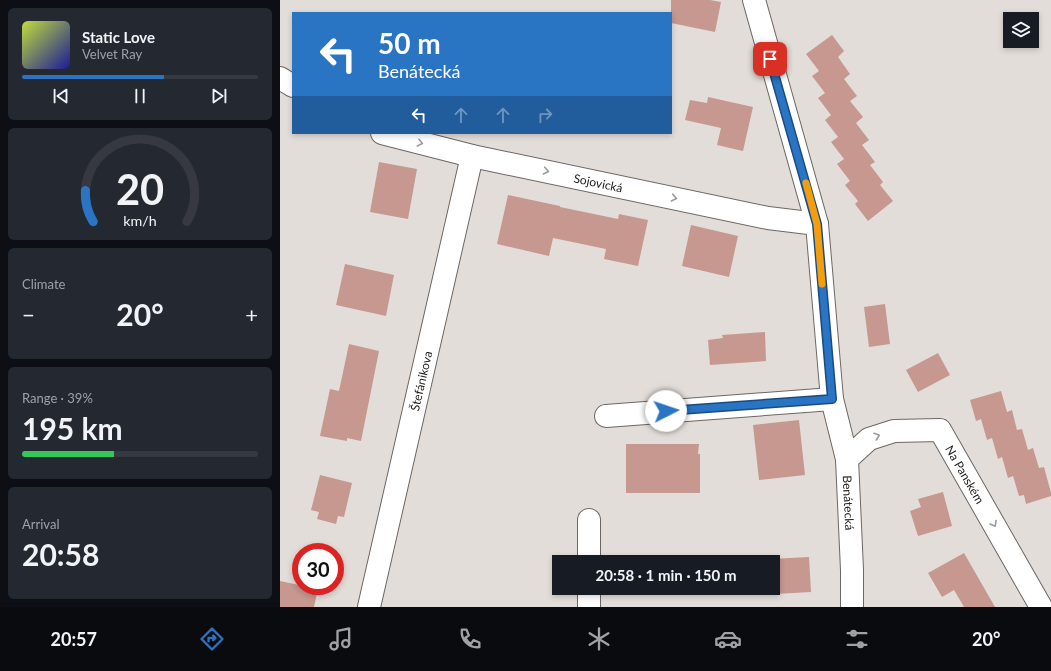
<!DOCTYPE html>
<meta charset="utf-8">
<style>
:root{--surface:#171b24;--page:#242831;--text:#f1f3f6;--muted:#9ea1a6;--line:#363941;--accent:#2a74c4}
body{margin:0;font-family:Lato,sans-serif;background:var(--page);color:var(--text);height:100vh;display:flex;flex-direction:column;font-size:15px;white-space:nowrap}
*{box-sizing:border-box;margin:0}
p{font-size:13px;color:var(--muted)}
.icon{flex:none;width:22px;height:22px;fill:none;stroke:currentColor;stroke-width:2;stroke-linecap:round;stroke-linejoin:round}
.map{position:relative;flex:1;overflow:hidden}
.details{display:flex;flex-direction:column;gap:8px;padding:8px;background:#0d0f14;width:280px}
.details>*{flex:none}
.top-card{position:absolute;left:12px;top:12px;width:380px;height:122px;border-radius:0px;box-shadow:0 2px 6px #0003;background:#2a74c4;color:#fff;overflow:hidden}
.buttons{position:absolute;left:723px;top:12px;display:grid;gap:8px}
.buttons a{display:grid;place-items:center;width:36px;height:36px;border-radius:0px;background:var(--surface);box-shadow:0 2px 6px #0003;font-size:20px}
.speed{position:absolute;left:12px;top:543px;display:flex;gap:8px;font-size:20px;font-weight:700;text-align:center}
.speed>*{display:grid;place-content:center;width:52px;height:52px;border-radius:50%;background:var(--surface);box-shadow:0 2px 6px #0003;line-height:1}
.speed .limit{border:6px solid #d22;background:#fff;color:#111}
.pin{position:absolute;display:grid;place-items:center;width:34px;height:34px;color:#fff;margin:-17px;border-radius:8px;box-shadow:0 2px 6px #0006}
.me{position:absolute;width:44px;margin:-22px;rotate:86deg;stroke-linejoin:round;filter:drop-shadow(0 0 3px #0008)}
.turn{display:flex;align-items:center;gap:14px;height:84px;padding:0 20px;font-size:18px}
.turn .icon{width:52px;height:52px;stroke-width:2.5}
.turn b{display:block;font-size:28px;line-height:34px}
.lanes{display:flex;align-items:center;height:38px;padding:0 20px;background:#0003;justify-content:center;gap:20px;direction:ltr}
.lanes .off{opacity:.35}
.big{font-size:30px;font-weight:700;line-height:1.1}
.details .widget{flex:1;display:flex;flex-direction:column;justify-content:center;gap:6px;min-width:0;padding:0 14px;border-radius:6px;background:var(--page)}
.details .dial{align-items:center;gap:0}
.dial svg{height:104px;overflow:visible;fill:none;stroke:var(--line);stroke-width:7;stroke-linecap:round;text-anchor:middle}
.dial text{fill:var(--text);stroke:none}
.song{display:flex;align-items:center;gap:12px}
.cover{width:48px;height:48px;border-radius:6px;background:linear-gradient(135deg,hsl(70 70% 55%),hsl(240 70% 35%))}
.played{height:4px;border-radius:2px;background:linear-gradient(90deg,var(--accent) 60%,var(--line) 60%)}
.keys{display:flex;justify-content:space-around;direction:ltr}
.heat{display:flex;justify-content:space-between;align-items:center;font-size:22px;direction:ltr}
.charge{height:6px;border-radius:3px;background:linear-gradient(90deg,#34c759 39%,var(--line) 0)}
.trip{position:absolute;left:272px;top:555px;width:228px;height:40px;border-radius:0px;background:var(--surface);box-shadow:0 2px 6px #0003;font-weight:700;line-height:40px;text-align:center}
.menu{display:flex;height:64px;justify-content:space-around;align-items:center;background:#090b0e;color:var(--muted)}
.menu .icon{width:28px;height:28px}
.menu .on{color:var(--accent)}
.menu b{font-size:18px;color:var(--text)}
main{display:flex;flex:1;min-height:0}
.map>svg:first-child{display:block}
.building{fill:#c6988f}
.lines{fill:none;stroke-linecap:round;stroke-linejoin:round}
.street-casing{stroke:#6c6764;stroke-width:24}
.street{stroke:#fff;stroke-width:22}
.oneway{stroke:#9c9b9b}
.route-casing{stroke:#1b4b7f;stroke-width:10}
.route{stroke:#2a74c4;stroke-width:7}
.slow{stroke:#f59e0b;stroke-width:7}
.labels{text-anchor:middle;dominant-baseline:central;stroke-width:4;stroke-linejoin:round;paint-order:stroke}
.street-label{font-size:12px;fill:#232120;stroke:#fff}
</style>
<main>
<section class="details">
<div class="widget">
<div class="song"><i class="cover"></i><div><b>Static Love</b><p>Velvet Ray</p></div></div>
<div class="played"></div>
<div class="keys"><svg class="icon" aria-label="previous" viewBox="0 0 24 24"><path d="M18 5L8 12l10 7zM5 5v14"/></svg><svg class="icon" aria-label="pause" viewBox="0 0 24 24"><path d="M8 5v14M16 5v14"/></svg><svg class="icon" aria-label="next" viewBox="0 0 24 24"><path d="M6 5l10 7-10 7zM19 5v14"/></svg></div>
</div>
<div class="widget dial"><svg viewBox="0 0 100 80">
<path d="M14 69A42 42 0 1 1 86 69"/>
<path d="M14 69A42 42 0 0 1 8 45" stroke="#2a74c4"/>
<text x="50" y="56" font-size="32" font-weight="700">20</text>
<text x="50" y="72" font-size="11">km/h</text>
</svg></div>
<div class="widget"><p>Climate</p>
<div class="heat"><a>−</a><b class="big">20°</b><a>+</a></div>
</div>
<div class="widget"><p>Range · 39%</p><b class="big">195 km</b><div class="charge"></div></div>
<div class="widget"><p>Arrival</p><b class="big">20:58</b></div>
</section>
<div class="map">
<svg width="771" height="607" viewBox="0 0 771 607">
<rect width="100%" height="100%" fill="#e3ddd9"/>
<!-- building -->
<g class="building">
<path d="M391,0h39l11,2 -6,30 -44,-9z"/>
<path d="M552,35l12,16 -6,6 12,17 -6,5 13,17 -7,5 13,16 -7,6 13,17 -7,5 13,17 -5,3 13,17 -3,3 13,16 -25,20 -13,-17 3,-3 -13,-16 5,-4 -13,-17 7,-5 -13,-17 7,-5 -13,-17 6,-5 -13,-17 7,-5 -13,-17 7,-5 -13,-17z"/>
<path d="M428,97l45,10 -10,44 -26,-6 4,-17 -36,-8 5,-20 17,3z"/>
<path d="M99,162l38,7 -9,50 -38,-7z"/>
<path d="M228,195l52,11v1l58,12 1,-5 29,6 -10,46 -34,-7 2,-10 -53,-11 -4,18 -52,-12z"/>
<path d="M411,225l47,11 -9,41 -47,-11z"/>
<path d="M65,264l49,11 -8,41 -50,-11z"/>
<path d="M605,304l5,40 -21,3 -5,-40z"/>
<path d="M485,332l1,29 -56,4 -2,-25 15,-2 -1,-3z"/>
<path d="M69,344l30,7 -18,90 -14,-3v3l-27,-5 10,-47 9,2z"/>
<path d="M658,353l12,22 -32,17 -12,-22z"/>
<path d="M721,391l6,21 5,-2 5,20 5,-1 6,21 5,-2 6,20 5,-1 7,26v3l-25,8 -2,-9 -5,1 -6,-20 -5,2 -6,-21 -4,2 -6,-21 -5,2 -6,-21 -5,2 -6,-21z"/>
<path d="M519,420l6,55 -46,5 -6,-55z"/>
<path d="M346,444h73l-1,10h2v39h-74z"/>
<path d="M40,475l32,8 -8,34 -6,-1 -2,8 -19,-5 2,-7 -8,-2z"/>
<path d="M663,492l9,34 -34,10 -8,-25 11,-4 -3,-8z"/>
<path d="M684,553l31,54h-31l-10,-17 -12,7 -14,-24z"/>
<path d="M529,557l2,35 -56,3v-7h18v-26h-20v-2z"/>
<path d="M0,581l38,8 -4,18h-34z"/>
</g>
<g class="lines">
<!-- street casing -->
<g class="street-casing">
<g id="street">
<path id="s1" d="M474,0l63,224 15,175 15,60 5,111v37"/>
<path d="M0,78l13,8"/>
<path id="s2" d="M102,133l90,23 296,62 49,6"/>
<path d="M326,416l226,-17"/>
<path id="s3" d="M567,459l22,-20 25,-8 46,-1 101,177"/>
<path d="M309,562v-42"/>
<path id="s4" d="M89,607l103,-451"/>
<path d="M309,607v-19"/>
</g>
</g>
<!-- street -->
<use href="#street" class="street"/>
</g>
<!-- one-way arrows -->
<defs><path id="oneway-chevron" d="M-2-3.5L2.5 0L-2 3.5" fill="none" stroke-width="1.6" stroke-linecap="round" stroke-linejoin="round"/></defs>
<g class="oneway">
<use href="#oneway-chevron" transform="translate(140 143) rotate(14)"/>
<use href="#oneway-chevron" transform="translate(266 171) rotate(12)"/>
<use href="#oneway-chevron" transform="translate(394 198) rotate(12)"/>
<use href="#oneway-chevron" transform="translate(597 436) rotate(-19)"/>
<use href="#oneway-chevron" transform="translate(714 524) rotate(60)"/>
</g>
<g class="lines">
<!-- route casing -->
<g class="route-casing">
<path id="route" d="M386,411l166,-12 -15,-175 -47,-165"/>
</g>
<!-- route -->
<use href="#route" class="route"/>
<!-- slow -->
<path class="slow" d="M526,183l11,41 5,60"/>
</g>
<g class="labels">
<!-- street labels -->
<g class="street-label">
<text stroke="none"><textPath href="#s2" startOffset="222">Sojovická</textPath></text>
<text stroke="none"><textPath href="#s4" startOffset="232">Štefánikova</textPath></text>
<text stroke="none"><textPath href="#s3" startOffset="153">Na Panském</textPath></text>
<text stroke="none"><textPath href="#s1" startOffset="514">Benátecká</textPath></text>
</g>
</g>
</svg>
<div class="buttons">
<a><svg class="icon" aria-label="layers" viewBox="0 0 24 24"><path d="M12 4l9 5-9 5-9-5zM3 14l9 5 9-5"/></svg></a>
</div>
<div class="speed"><div class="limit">30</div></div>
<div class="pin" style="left:490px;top:59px;background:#d93025"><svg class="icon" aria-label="arrive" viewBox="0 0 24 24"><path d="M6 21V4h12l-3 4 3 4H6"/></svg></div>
<svg class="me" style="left:386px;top:411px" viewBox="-20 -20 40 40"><circle r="19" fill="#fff"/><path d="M0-13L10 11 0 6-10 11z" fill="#2a74c4"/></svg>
<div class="trip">20:58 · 1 min · 150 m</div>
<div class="top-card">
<div class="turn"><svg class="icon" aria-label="left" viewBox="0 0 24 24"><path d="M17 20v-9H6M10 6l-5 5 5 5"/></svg><div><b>50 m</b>Benátecká</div></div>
<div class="lanes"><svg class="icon" aria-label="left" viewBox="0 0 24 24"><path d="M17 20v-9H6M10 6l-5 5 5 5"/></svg><svg class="icon off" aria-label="ahead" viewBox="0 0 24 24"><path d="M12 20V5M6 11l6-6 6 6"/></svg><svg class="icon off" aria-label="ahead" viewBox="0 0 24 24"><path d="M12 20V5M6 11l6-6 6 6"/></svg><svg class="icon off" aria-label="right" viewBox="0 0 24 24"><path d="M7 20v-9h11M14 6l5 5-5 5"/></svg></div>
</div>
</div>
</main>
<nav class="menu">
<b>20:57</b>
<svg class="icon on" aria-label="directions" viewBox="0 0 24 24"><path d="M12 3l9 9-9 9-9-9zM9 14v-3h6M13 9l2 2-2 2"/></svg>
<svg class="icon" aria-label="music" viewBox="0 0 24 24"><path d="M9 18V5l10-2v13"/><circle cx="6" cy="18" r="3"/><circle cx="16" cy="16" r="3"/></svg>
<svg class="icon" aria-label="phone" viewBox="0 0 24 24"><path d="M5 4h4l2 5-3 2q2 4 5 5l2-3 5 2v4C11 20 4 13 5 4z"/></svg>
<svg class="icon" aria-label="climate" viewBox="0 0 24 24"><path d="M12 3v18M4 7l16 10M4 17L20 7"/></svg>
<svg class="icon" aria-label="car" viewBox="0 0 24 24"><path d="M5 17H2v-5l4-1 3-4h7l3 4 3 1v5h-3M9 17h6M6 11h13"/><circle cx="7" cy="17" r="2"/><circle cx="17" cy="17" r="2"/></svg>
<svg class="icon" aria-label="filters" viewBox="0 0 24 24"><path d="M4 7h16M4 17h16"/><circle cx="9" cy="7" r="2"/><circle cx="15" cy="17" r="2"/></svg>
<b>20°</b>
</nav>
